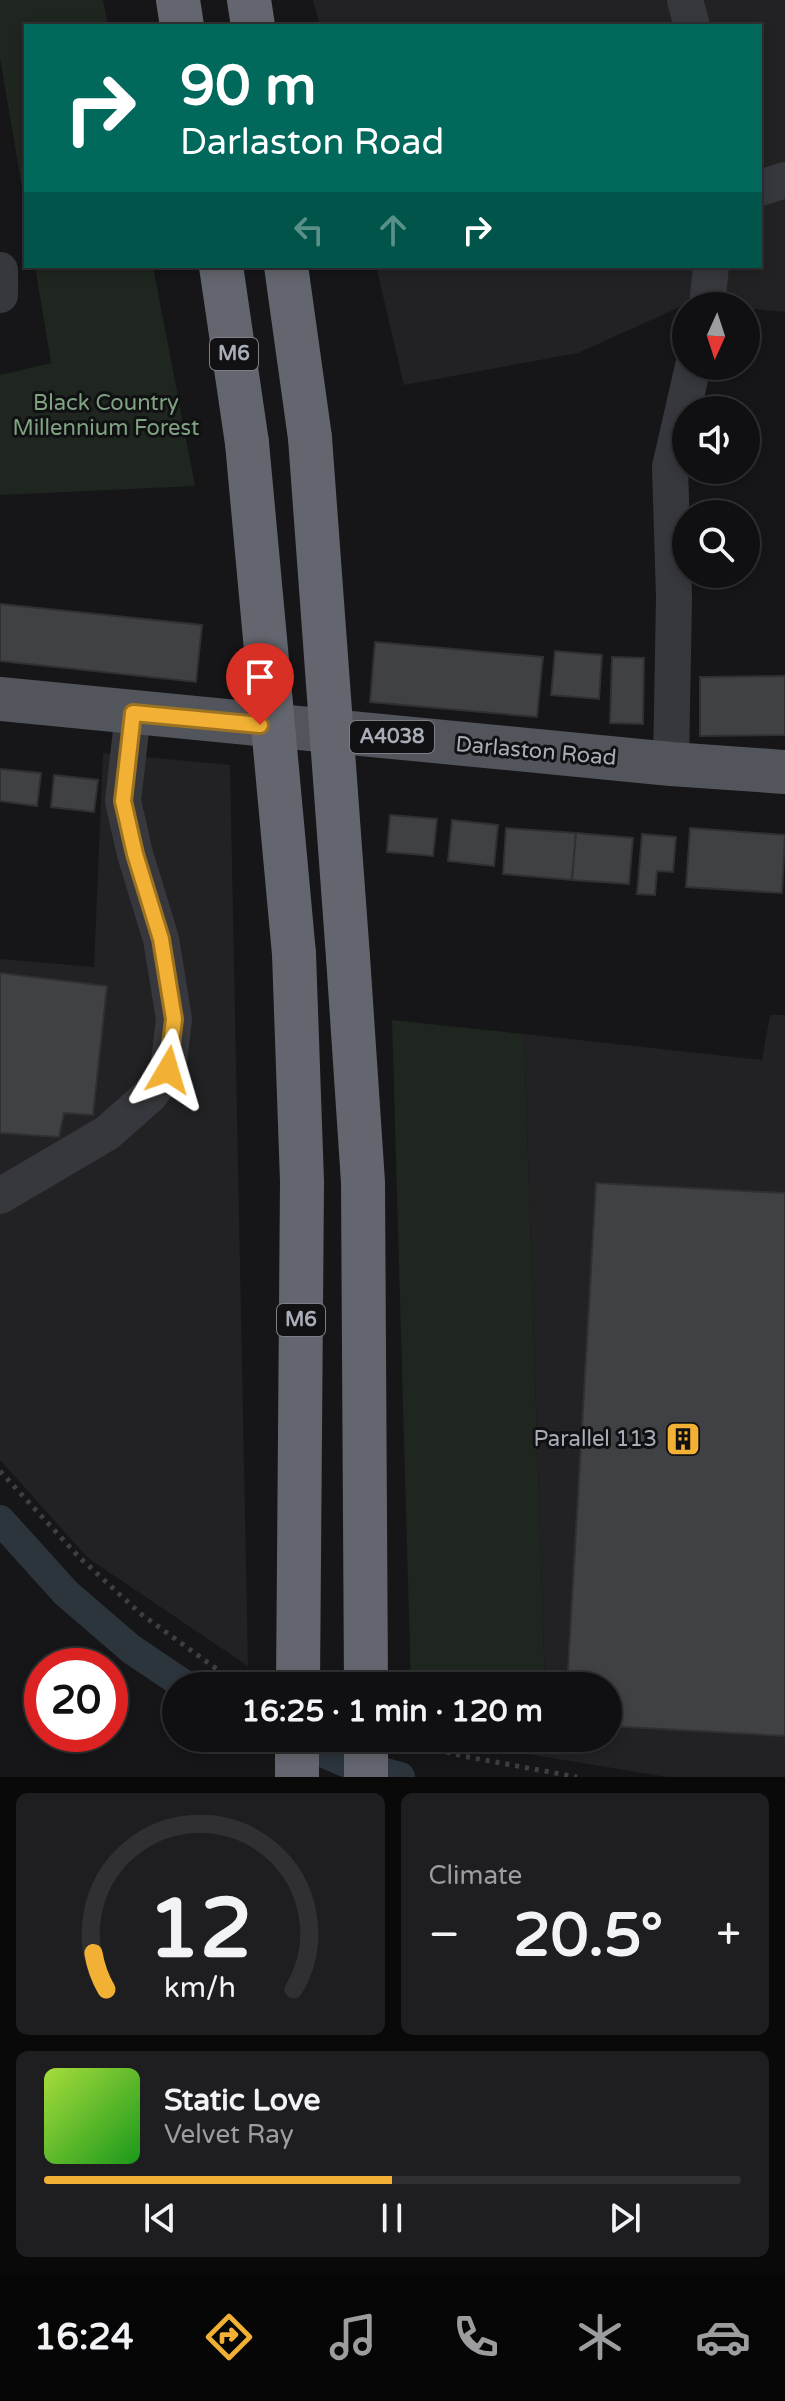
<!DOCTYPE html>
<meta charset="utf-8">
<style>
:root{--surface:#101012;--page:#1e1e20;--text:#f1f3f6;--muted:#9c9d9f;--line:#303032;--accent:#f2b134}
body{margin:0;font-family:"Varela Round",sans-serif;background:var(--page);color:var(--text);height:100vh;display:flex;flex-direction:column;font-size:30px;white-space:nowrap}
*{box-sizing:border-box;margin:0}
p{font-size:26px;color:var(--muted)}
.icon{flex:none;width:44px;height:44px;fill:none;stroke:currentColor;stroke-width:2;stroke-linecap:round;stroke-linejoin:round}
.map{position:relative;height:1777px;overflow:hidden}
.drawer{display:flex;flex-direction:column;gap:16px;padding:16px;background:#09090a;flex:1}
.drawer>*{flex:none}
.banner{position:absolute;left:24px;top:24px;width:738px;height:244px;border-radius:0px;box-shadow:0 4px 12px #0003,0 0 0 2px var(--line);background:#00695c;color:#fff;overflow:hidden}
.needle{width:52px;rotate:183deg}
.buttons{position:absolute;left:672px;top:292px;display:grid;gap:16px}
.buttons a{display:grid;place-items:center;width:88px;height:88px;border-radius:50%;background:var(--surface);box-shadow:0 4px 12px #0003,0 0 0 2px var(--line);font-size:40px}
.speed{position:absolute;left:24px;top:1648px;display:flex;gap:16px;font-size:40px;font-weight:700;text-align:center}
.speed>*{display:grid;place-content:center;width:104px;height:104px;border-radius:50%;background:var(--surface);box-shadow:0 4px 12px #0003,0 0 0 2px var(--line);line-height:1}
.speed .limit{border:12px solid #d22;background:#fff;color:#111}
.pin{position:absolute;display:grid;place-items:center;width:68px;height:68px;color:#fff;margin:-82px -34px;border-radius:50% 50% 50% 0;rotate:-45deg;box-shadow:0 0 8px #0007}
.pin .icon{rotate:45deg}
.me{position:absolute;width:88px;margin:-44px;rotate:7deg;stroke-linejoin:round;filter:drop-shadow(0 0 6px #0008)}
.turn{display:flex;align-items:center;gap:28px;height:168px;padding:0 24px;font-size:36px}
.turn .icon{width:104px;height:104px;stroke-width:2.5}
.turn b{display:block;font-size:56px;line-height:68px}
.lanes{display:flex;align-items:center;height:76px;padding:0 24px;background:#0003;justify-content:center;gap:40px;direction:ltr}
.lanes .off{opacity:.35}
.big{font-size:60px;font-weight:700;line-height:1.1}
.drawer .widget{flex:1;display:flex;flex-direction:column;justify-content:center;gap:12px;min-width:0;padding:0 28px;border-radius:12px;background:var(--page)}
.drawer .dial{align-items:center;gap:0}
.dial svg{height:208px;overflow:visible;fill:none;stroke:var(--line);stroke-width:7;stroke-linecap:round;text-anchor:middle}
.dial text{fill:var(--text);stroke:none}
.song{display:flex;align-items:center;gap:24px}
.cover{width:96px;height:96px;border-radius:12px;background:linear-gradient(135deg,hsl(80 70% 55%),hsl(120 70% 35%))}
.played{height:8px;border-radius:4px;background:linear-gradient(90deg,var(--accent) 50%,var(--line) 50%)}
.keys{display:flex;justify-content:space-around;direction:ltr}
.heat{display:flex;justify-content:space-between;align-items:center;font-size:44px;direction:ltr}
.drawer .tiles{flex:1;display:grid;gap:16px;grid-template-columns:1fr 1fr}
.widget:last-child{grid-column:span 2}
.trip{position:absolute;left:162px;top:1672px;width:460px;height:80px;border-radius:40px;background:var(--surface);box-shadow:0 4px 12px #0003,0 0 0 2px var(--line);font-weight:700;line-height:80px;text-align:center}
.tab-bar{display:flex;height:128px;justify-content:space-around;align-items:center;background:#060607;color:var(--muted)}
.tab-bar .icon{width:56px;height:56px}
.tab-bar .selected{color:var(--accent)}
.tab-bar b{font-size:36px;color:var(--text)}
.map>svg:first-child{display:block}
.built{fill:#222225}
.green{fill:#1e261f}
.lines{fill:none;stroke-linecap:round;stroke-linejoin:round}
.canal{stroke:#2c353c;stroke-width:30}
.building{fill:#404145;stroke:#303034;stroke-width:2}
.path{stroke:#3d3f44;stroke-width:5;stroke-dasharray:4 6;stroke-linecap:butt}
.minor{stroke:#37383d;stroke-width:36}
.major{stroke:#53555c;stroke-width:44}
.highway{stroke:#63666e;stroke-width:44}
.highway-bridge{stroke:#63666e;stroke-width:44}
.route-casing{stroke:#9d7322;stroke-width:20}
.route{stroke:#f2b134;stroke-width:14}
.labels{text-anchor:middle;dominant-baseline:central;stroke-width:6;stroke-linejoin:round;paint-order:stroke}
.shield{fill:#111113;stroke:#7b7e86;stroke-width:2}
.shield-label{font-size:20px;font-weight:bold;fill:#a8adb8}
.park-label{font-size:22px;fill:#7fa381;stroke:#111113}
.street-label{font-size:22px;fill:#a8adb8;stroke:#111113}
.poi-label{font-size:22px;fill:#a8adb8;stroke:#111113;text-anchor:end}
</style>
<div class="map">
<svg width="785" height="1777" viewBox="0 0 785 1777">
<rect width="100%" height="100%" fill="#161618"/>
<!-- built -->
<g class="built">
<path d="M313,0h472v312l-39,-4v-2l-55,-4 -113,51 -174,32 -28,-119h384v-240h-440z"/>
<path d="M103,753l127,12 18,901 -160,-108 -88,-98v-501l94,8z"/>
<path d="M770,1015h15v762h-118l-187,-31 62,-8h66v-52h-63l-21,-652 238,26z"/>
</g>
<!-- green -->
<g class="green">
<path d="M0,0h103l5,26h-82v186l-26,-154z"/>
<path d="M35,266h118l42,220 -195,9v-120l51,-12z"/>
<path d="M392,1020l132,14 21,652h-134z"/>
<path d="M412,1738h130l-62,8 -68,-3z"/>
</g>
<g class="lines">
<!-- canal -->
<g class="canal">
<path d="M0,1520l66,73 65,56 55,37"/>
<path d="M290,1738l55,24 55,15"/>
</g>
</g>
<!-- building -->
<g class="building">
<path d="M0,604l202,21 -6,57 -196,-21z"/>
<path d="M375,642l168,15 -6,60 -167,-15z"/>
<path d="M555,651l47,4 -3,44 -48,-4z"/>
<path d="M612,657l32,1 -1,66 -33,-1z"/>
<path d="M785,676v59l-85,1v-59z"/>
<path d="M0,769l41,4 -4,33 -37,-5z"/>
<path d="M54,775l44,5 -4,32 -43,-5z"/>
<path d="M390,815l47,4 -4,37 -46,-4z"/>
<path d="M452,820l46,5 -4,41 -46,-5z"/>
<path d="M506,828l70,5 -4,47 -69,-6z"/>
<path d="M690,828l95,7 -3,58 -96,-6z"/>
<path d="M576,833l57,5 -4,46 -57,-4z"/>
<path d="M642,834l34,3 -3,35 -16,-1 -2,24 -18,-1z"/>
<path d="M0,973l107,13 -14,129 -29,-2 -5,24 -59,-4z"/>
<path d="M596,1183l189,10v543l-177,-10v-40h-41z"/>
</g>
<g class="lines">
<!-- path -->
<g class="path">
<path d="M0,1471l79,86 62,57 99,72"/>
<path d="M398,1740l65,16 114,21"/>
</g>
<!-- minor -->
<g class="minor">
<path d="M685,0l7,26"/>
<path d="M760,188l25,-8"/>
<path d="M0,270v25"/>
<path d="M707,306l4,-40"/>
<path d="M671,764l3,-167 -4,-130 23,-101"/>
<path d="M0,1196l107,-63 43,-38 18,-25 6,-51 -13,-80 -26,-85 -12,-53 10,-88"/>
</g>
<!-- major -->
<path class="major" d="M0,699l671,65 114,8"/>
<!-- highway -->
<g class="highway">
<path d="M178,0l4,26"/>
<path d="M249,0l4,26"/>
<path d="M221,266l26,177"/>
<path d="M286,266l24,172"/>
<path d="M294,954l8,227 -4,505"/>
<path d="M348,957l15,225 3,504"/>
<path d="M297,1777v-39"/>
<path d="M366,1777v-39"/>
</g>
<!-- highway-bridge -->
<g class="highway-bridge">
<path d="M310,438l38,519"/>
<path d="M247,443l47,511"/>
</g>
</g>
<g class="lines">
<!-- route casing -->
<g class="route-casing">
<path id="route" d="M168,1070l6,-51 -13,-80 -26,-85 -12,-53 10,-88 127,12"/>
</g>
<!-- route -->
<use href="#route" class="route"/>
</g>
<!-- icons -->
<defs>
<g id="building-square" transform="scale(1.8)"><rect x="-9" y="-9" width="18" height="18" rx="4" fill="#f2b134" stroke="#111113"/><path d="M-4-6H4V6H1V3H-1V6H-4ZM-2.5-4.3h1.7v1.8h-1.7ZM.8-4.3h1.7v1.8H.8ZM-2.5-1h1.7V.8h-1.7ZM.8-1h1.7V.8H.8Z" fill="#111"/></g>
</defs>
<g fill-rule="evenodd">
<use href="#building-square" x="683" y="1439"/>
</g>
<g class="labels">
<!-- shield labels -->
<g class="shield">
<rect x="210" y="338" width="48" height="32" rx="6"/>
<rect x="350" y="721" width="84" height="32" rx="6"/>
<rect x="277" y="1304" width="48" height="32" rx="6"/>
</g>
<g class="shield-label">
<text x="234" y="354">M6</text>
<text x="392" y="737">A4038</text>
<text x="301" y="1320">M6</text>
</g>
<!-- park labels -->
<g class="park-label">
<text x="106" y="403">Black Country<tspan x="106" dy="25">Millennium Forest</tspan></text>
</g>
<!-- street labels -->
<g class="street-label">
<text transform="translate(536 751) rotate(5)">Darlaston Road</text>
</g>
<!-- poi labels -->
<g class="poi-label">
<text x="657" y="1439">Parallel 113</text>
</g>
</g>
</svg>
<div class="buttons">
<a><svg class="needle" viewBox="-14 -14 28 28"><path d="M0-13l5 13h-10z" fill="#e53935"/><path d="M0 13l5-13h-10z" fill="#9c9d9f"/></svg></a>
<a><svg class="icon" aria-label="sound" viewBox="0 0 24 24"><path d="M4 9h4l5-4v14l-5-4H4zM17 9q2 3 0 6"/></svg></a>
<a><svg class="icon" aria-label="search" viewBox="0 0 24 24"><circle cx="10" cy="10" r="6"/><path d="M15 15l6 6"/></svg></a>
</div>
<div class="speed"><div class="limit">20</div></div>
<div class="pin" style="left:260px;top:725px;background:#d93025"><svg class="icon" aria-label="arrive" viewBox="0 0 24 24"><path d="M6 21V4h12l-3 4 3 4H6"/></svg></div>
<svg class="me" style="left:168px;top:1070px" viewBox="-20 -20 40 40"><path d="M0-17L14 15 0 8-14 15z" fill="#f2b134" stroke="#fff" stroke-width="4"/></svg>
<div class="trip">16:25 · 1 min · 120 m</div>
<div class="banner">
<div class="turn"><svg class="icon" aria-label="right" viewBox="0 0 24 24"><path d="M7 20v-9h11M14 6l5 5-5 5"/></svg><div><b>90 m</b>Darlaston Road</div></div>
<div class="lanes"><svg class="icon off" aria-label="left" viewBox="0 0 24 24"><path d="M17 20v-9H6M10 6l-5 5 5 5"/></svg><svg class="icon off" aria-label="ahead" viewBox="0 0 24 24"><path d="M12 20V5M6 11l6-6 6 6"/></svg><svg class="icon" aria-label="right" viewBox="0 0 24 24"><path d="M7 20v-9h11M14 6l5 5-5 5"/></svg></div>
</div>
</div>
<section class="drawer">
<div class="tiles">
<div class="widget dial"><svg viewBox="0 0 100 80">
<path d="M14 69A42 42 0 1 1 86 69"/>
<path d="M14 69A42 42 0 0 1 9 55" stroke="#f2b134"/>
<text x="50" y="56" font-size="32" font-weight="700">12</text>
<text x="50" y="72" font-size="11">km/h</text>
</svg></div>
<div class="widget"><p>Climate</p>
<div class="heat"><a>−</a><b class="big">20.5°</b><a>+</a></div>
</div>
<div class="widget">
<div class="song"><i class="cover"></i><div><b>Static Love</b><p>Velvet Ray</p></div></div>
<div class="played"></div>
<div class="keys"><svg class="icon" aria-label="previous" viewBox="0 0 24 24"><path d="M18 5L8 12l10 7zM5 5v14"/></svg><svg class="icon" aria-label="pause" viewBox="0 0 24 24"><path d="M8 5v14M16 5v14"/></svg><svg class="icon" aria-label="next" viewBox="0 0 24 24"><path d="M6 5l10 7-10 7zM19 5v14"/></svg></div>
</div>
</div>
</section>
<nav class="tab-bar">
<b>16:24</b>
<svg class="icon selected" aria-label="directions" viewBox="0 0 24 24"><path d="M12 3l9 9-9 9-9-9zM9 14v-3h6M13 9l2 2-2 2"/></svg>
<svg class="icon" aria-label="music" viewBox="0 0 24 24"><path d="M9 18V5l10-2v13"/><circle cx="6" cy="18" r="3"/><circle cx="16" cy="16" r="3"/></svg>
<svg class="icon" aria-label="phone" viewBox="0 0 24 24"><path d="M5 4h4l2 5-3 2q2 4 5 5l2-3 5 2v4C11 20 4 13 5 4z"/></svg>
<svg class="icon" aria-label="climate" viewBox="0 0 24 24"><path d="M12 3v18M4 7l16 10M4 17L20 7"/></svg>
<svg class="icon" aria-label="car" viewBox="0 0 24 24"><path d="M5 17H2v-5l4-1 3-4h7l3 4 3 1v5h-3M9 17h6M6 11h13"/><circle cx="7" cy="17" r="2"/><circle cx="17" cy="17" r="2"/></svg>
</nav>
